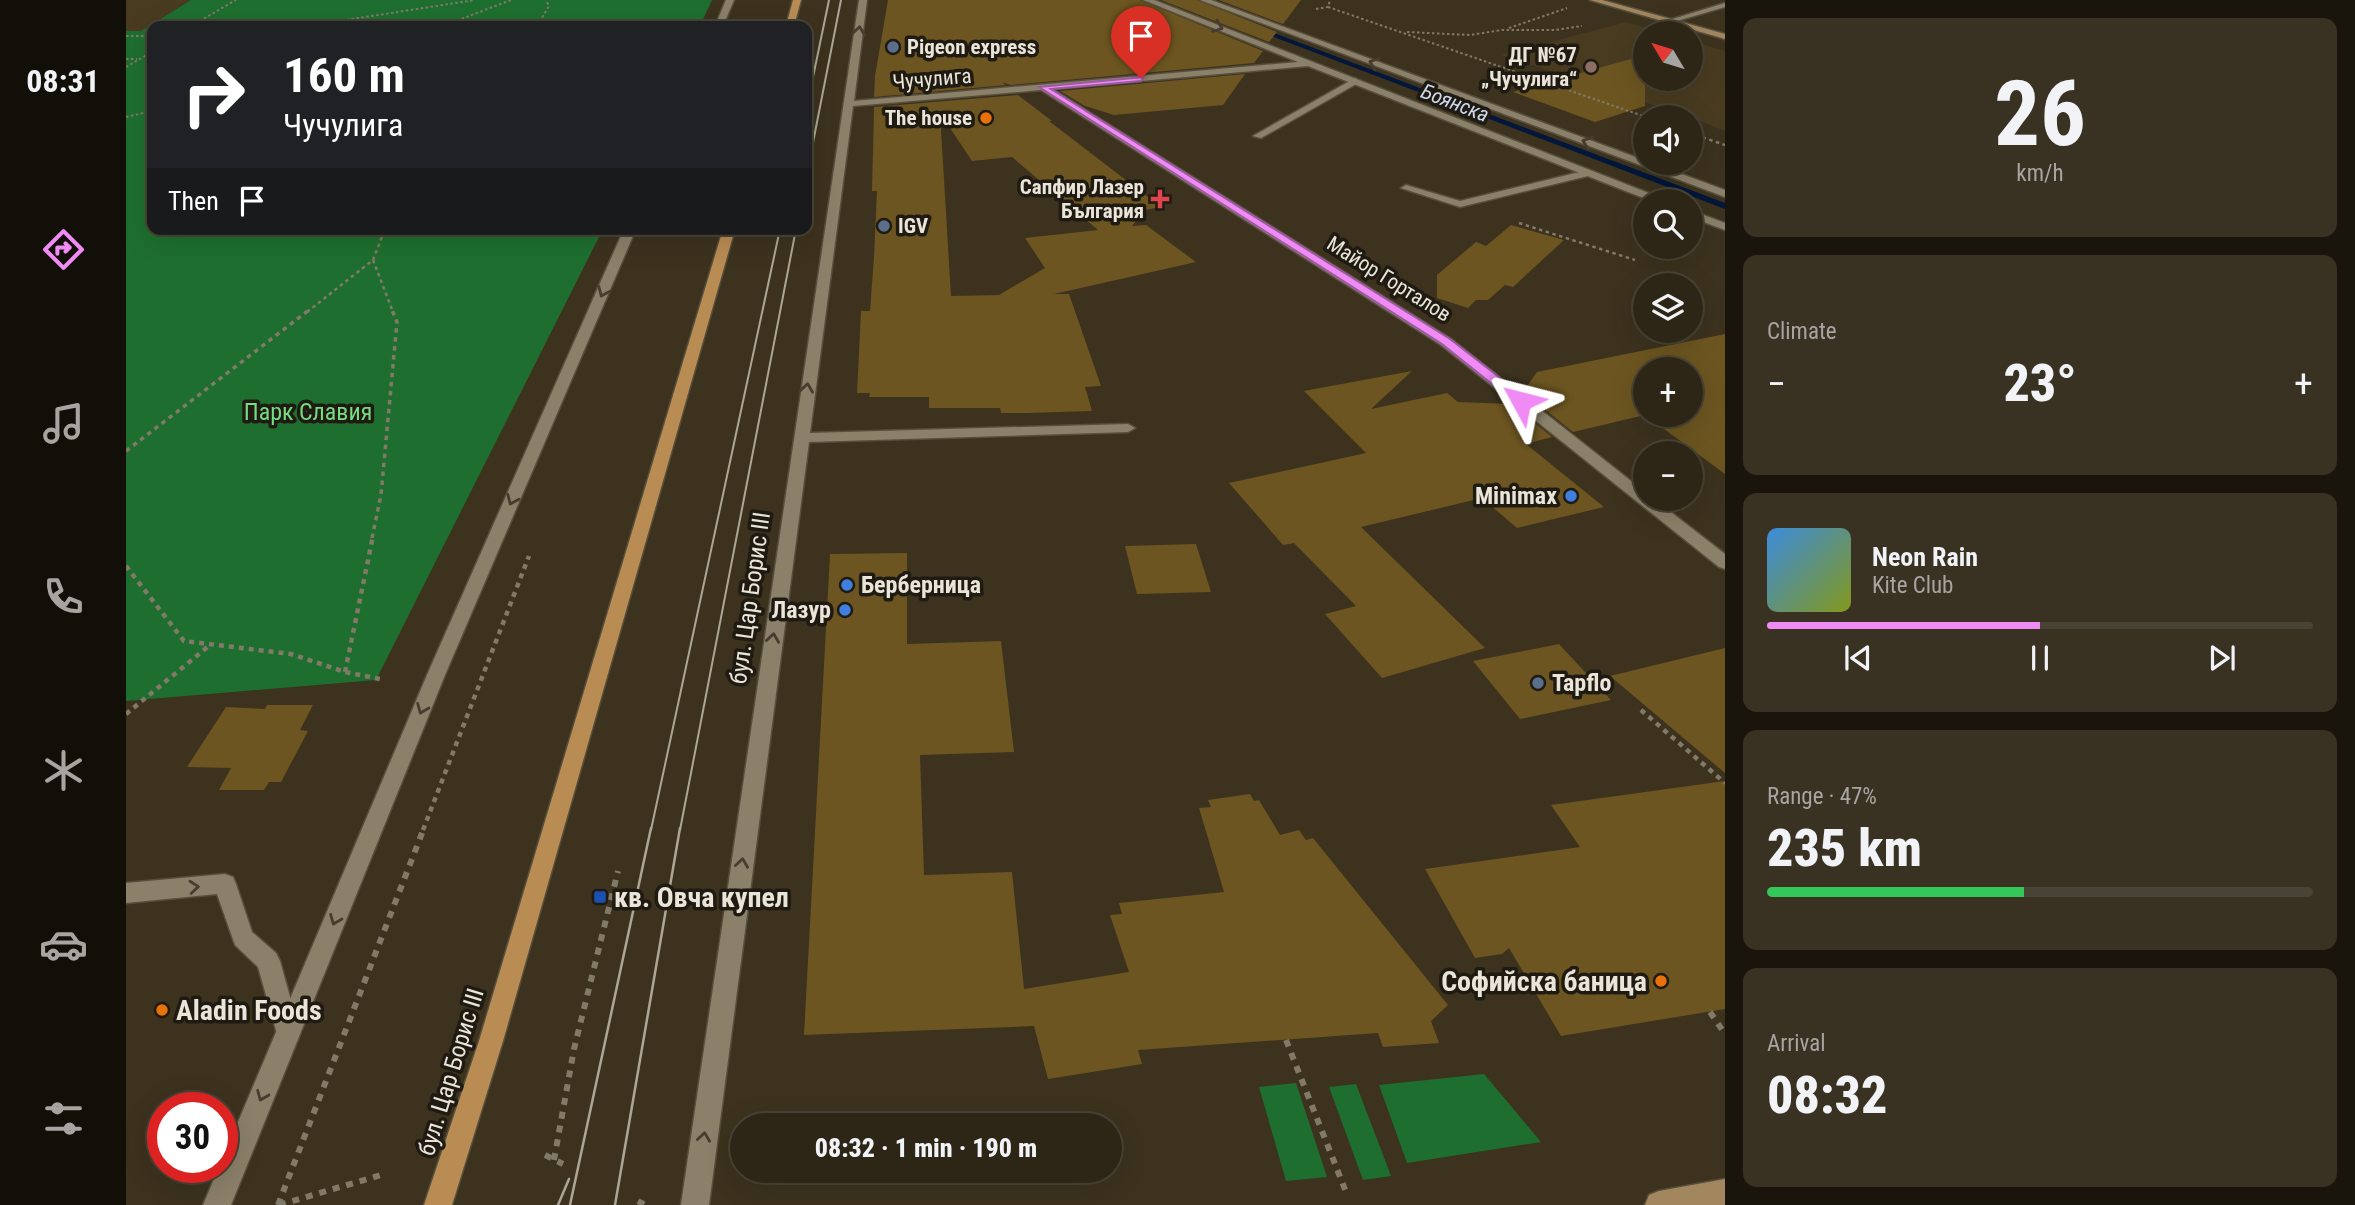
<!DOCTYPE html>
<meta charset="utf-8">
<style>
:root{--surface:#2d2616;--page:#393223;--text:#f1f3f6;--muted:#a7a5a1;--line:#484335;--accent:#f08bf5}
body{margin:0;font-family:"Roboto Condensed",sans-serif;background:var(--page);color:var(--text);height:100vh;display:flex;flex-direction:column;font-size:26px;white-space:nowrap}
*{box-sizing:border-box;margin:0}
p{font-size:23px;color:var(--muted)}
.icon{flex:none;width:38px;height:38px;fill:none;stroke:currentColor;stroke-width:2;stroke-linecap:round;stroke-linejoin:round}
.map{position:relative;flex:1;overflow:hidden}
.drawer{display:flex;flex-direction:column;gap:18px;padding:18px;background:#19150c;width:630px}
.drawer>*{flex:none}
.top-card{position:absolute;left:21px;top:21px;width:665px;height:214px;border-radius:14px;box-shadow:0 7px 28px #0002,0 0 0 2px var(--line);background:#202124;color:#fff;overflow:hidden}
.needle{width:46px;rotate:308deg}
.fabs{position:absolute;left:1507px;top:21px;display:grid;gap:14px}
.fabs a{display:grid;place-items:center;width:70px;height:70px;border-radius:50%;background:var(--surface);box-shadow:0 7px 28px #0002,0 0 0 2px var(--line);font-size:35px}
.speed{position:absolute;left:21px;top:1092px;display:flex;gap:14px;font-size:35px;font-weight:700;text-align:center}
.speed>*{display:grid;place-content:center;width:91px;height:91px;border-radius:50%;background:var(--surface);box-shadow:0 7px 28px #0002,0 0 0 2px var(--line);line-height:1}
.speed .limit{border:10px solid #d22;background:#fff;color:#111}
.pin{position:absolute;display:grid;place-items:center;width:60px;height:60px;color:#fff;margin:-72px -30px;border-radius:50% 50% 50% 0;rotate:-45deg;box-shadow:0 0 7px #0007}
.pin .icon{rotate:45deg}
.me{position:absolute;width:77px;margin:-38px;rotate:308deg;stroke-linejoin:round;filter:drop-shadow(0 0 5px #0008)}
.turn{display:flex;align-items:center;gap:24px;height:147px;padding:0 21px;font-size:32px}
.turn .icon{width:91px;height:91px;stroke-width:2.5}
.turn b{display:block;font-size:49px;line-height:60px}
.then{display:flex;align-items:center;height:66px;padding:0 21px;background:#0003;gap:14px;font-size:26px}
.big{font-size:52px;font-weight:800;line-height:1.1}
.drawer .widget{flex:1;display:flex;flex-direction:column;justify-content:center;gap:10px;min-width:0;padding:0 24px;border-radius:14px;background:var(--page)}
.drawer .dial{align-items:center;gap:0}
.dial b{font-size:91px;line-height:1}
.song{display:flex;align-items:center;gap:21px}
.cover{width:84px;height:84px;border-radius:10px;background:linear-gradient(135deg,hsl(210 70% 55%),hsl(70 70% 35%))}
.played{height:7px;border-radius:4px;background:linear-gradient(90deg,var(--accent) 50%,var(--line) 50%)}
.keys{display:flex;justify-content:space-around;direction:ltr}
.heat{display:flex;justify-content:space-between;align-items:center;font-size:38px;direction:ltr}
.charge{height:10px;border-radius:5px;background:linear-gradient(90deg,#34c759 47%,var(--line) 0)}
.trip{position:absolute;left:604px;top:1113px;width:392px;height:70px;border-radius:35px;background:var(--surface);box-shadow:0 7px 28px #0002,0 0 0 2px var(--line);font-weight:800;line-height:70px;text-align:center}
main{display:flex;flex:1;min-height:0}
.tab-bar{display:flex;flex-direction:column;width:126px;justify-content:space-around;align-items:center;background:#120f09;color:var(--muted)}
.tab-bar .icon{width:49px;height:49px}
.tab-bar .on{color:var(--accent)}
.tab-bar b{font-size:32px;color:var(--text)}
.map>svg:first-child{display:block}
.built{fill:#483b20}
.green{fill:#1e6f2f}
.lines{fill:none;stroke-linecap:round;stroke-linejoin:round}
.stream{fill:#02173b;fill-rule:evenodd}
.building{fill:#6c5520;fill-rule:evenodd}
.lane-casing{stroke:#574f3d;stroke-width:3}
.street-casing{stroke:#574f3d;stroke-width:3}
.secondary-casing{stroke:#574f3d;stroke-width:3}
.primary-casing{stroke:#574f3d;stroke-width:3}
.path-far4{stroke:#827a68;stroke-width:2;stroke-dasharray:2.5 2.5;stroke-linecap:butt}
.path-far3{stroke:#827a68;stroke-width:2.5;stroke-dasharray:3.5 3.5;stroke-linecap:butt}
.path-far2{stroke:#827a68;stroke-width:3.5;stroke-dasharray:4.5 4.5;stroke-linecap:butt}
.path-far1{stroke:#827a68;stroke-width:4.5;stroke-dasharray:5 5;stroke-linecap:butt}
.path{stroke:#827a68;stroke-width:6;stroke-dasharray:7 7;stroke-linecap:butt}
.lane{fill:#8b8069;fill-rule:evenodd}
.street{fill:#8b8069;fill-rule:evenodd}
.secondary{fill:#a2865e;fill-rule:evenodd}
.primary{fill:#b98c54;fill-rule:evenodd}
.tram-far1{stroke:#aca696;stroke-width:2}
.tram{stroke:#aca696;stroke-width:2.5}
.oneway{stroke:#453e30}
.route{fill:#f08bf5;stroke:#9c5a9f;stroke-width:2}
.service-dot{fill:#5c6f8a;stroke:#1f1b12;stroke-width:2.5}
.education-dot{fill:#8d6e63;stroke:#1f1b12;stroke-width:2.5}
.food-dot{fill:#e8710a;stroke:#1f1b12;stroke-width:2.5}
.health-dot{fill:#e0444e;stroke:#1f1b12;stroke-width:2.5}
.shop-dot{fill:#3f7fe0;stroke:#1f1b12;stroke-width:2.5}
.transit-dot{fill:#1a4fb4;stroke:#1f1b12;stroke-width:2.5}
.labels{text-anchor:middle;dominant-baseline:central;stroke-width:7;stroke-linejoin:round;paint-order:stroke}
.far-poi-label{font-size:21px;font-weight:bold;fill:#eae5d8;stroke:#1f1b12;text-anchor:end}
.far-street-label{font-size:21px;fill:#eae5d8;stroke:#1f1b12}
.far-water-label{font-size:21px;font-style:italic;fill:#cddaee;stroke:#1f1b12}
.park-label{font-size:24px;fill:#75dc83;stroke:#1f1b12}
.poi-label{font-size:24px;font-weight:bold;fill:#eae5d8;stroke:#1f1b12;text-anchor:end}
.street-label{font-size:24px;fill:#eae5d8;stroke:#1f1b12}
.near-poi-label{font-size:28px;font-weight:bold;fill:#eae5d8;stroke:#1f1b12;text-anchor:start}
</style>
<main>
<nav class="tab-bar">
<b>08:31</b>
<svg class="icon on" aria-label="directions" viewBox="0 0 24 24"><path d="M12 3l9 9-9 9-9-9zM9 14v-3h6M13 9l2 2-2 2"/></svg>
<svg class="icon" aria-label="music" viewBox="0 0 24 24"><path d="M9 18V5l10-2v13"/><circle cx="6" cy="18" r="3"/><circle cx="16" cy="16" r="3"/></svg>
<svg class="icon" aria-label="phone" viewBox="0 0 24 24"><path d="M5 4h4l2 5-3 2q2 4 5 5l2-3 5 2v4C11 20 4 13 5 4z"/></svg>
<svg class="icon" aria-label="climate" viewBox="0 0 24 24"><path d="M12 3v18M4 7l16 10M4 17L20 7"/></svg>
<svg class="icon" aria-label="car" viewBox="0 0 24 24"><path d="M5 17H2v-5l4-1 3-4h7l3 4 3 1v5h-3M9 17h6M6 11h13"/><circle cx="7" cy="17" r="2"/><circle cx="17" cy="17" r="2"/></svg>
<svg class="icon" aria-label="filters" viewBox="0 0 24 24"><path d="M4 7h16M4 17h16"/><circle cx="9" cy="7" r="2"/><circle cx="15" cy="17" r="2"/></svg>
</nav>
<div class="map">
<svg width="1599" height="1205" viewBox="0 0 1599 1205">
<rect width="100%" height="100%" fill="#3c321e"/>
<!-- built -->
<g class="built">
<path d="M0,0h65l-50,31h-15z"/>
<path d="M1500,22l38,11h-19v46h45l1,-38 34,10v80l-35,-14 -189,-62z"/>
</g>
<!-- green -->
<g class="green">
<path d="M65,0h521l-12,26h-548v203h451l-227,451 -250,21v-670h15z"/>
<path d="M1358,1074l57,68 -134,21 -28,-78z"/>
<path d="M1170,1083l31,94 -41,4 -27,-94z"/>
<path d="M1230,1084l35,92 -28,4 -34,-93z"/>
</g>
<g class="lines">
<!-- stream -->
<path class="stream" d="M1127,25l472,178v6l-472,-180z"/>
</g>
<!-- building -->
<g class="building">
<path d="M762,0h252l123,51 -9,12 -243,22 -9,-3 4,3 -132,12 1,-21z"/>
<path d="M1035,0h36l80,32 -8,10z"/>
<path d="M1093,0h82l-18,24z"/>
<path d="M1519,55v51l-50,16 -82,-30z"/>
<path d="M1119,74l-22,31 -109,10 -29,-9 -25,-15z"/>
<path d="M892,95l34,26h-3l112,86 -22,4 3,2 -10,13 14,-1 50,37 -142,32h15l32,92 -16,1 7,24 -65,2h-26l-1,-5h-71v-11h-60l1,-4h-13l4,-82h9l4,-54 3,-66h-5l2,-84zM814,113l32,48 40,-4 86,73 -73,8 20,30 -46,27 -48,1z"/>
<path d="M1385,225l53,15 -51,47 -8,-2 -17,15h-12l-8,8 -31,-10v-23l39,-33 10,4z"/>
<path d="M1599,334v140l-80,-59h45v-46h-45v46l-72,17 -50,-40 14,-20z"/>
<path d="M1286,371l-41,38 76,-16 11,9 53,2 41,33 -26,7 78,63 -87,21 -35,-30 -121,29 124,121 -103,30 -57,-64 31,-8 -62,-63 -11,2 -54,-62 137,-30 -62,-62z"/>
<path d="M1070,544l15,48 -74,2 -12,-48z"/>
<path d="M781,553v91l94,-3 13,111 -94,3 4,120 88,-3 12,117 105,-17 -19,-57 12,-1 -3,-11 105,-11 -25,-84 12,-1 -3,-7 42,-6 4,7 5,-1 21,35 19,-5 7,10 7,-2 135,167 -17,16 8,22 -56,4 -5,-14 -240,17 4,14 -94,15 -14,-53 -230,9 26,-481z"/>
<path d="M1433,644l52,56 -91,19 -47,-58z"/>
<path d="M1599,648v125l-115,-97z"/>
<path d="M141,705h46l-13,25 8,1 -27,51h-12l-5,8h-45l12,-22 -44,-1 39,-60 39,2z"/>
<path d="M1599,781v228l-164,27 -52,-88 -7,6 -27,4 -50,-89 155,-22 -29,-42z"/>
</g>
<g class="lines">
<!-- lane casing -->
<g class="lane-casing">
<g id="lane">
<path d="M1229,78l4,3 -1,2 -97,55 -8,-2z"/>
<path d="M1462,170l4,1v4l-132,32 -59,-19 5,-3 54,16z"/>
<path d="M99,874l8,3 3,7 16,48 24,21 4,8 20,72 -3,8 -9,4 -9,-4 -21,-74 -23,-22 -18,-51 -91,9v-20z"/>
</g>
</g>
<!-- street casing -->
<g class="street-casing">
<g id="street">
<path d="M600,0h8l-11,26h-8z"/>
<path d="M733,0h8l-13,101 444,-39 -155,-62h11l510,199 1,2h-14l-343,-135 -256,23 399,250 194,153v7h9l71,55v15l-6,-2 -278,-222 -400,-255 -188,16 -43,327 318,-9 7,4 -7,4 -319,10 -100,763h-28z"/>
<path d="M1074,0h11l514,190v7z"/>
<path d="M1599,3v4l-55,16 -4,-2z"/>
<path d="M1564,210l35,13v7l-35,-13z"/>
<path d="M498,229h12l-191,446 -214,530h-28l16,-38h3v-7l205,-485z"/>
</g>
</g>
<!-- secondary casing -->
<g class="secondary-casing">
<g id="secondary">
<path d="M1464,0h12l123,34v5z"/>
<path d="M1599,1179v26h-80l4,-10 10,-4z"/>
</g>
</g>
<!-- primary casing -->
<g class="primary-casing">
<g id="primary">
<path d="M667,0h8l-7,26h-8z"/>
<path d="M597,229h12l-232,812 -51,164h-28l55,-164z"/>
</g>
</g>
<!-- path-far4 -->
<g class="path-far4">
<path d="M1202,7l318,110"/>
<path d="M1190,9l12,-2 2,-7"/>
<path d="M65,26l45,-26"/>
<path d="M181,26l168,-26"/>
<path d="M317,26l68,-26"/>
<path d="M411,26l12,-20 -3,-6"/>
<path d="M1383,28l58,-20"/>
<path d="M1281,32l63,3 32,-5h53l27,-4"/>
<path d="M0,36h26"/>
<path d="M0,59h11"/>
<path d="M0,67l26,-15"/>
<path d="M0,117l26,-6"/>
<path d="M1564,133l11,4"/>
</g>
<!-- path-far3 -->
<g class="path-far3">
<path d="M1570,135l29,10"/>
<path d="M1393,223l116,37"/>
<path d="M247,260l20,52"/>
<path d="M181,312l66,-52 12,-31"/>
</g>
<!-- path-far2 -->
<g class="path-far2">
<path d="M0,451l183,-141"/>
<path d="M246,538l9,-43 16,-173 -5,-12"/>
</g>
<!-- path-far1 -->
<g class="path-far1">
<path d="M0,566l58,75 107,13 54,18 35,7"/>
<path d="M219,672l28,-136"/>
<path d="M1515,710l84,73"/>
<path d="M0,714l84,-69"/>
<path d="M297,830l106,-274"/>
</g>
<!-- path -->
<g class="path">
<path d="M1584,1012l15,22"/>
<path d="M1160,1040l60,152"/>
<path d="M419,1155l18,9"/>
<path d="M428,1160l20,-111 44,-178"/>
<path d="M512,1201l7,4"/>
<path d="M152,1205l146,-377"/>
<path d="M153,1205l102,-30"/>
</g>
<!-- lane -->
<use href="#lane" class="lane"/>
<!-- street -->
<use href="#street" class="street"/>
<!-- secondary -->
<use href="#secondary" class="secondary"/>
<!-- primary -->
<use href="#primary" class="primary"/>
<!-- tram-far1 -->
<g class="tram-far1">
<path d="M681,106l22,-106"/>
<path d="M681,173l34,-173"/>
<path d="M525,830l129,-601"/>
<path d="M554,830l116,-601"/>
</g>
<!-- tram -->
<g class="tram">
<path d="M432,1205l11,-26"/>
<path d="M444,1205l81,-377"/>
<path d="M489,1205l65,-377"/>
</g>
</g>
<!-- one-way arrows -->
<defs><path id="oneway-chevron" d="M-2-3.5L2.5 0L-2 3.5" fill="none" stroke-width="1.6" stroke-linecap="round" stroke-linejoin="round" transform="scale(1.75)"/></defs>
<g class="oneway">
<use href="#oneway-chevron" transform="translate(1092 27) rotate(21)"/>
<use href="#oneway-chevron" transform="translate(733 31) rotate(-82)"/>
<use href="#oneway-chevron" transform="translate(1248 63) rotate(-160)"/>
<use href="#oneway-chevron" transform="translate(1461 142) rotate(-160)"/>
<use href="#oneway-chevron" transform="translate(477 292) rotate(114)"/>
<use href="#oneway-chevron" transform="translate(681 388) rotate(-82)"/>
<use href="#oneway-chevron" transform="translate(386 500) rotate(114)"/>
<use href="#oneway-chevron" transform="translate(647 638) rotate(-82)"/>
<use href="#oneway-chevron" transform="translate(296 709) rotate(112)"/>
<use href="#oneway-chevron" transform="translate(616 863) rotate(-82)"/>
<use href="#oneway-chevron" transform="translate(68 887) rotate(-5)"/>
<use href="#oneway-chevron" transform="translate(209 920) rotate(112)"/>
<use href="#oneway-chevron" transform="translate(136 1096) rotate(112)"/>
<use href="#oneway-chevron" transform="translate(578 1137) rotate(-82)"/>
</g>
<!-- route -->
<path class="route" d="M1018,77l-3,4 -90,8 399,250 76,59v6h-9l-75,-60 -403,-257z"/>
<!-- markers -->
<g class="service-dot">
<circle cx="767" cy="47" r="7"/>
<circle cx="758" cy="226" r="7"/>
<circle cx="1412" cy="683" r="7"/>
</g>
<circle class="education-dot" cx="1465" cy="67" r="7"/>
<g class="food-dot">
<circle cx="860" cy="118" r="7"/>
<circle cx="1535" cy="981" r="7"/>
<circle cx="36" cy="1010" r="7"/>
</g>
<path class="health-dot" d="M1030.5 188.5h7v7h7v7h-7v7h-7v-7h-7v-7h7z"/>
<g class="shop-dot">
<circle cx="1445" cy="496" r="7"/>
<circle cx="721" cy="585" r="7"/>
<circle cx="719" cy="610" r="7"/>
</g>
<rect class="transit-dot" x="467" y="890" width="14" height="14" rx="3.5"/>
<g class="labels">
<!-- far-poi labels -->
<g class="far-poi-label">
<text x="781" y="47" text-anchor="start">Pigeon express</text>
<text x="1451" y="55">ДГ №67<tspan x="1451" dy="24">„Чучулига“</tspan></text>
<text x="846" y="118">The house</text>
<text x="1018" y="187">Сапфир Лазер<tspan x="1018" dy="24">България</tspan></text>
<text x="772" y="226" text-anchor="start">IGV</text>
</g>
<!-- far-street labels -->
<g class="far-street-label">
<text transform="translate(806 79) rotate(-5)">Чучулига</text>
<text transform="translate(1263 279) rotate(32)">Майор Горталов</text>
</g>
<!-- far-water labels -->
<g class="far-water-label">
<text transform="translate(1329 103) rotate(21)">Боянска</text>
</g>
<!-- park labels -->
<g class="park-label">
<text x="182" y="412">Парк Славия</text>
</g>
<!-- poi labels -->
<g class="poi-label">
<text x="1431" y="496">Minimax</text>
<text x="735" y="585" text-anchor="start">Берберница</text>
<text x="705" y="610">Лазур</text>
<text x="1426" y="683" text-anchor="start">Tapflo</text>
</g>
<!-- street labels -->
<g class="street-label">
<text transform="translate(624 598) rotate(-82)">бул. Цар Борис III</text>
<text transform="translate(325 1072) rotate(-73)">бул. Цар Борис III</text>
</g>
<!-- near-poi labels -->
<g class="near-poi-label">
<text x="488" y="897">кв. Овча купел</text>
<text x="1521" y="981" text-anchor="end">Софийска баница</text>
<text x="50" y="1010">Aladin Foods</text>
</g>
</g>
</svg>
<div class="fabs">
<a><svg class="needle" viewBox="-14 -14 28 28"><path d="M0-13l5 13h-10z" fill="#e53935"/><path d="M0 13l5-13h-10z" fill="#a7a5a1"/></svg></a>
<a><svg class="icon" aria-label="sound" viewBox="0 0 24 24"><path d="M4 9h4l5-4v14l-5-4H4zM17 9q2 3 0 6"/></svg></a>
<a><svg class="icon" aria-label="search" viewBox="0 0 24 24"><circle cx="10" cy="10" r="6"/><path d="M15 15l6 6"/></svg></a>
<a><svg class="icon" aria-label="layers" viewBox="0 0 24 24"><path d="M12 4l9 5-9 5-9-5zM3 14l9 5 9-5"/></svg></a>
<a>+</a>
<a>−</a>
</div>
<div class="speed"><div class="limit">30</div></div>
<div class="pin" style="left:1015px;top:78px;background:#d93025"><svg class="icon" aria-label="arrive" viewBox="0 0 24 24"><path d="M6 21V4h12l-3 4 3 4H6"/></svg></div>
<svg class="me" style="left:1395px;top:401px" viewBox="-20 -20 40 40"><path d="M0-17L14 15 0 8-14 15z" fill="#f08bf5" stroke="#fff" stroke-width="4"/></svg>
<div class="trip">08:32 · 1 min · 190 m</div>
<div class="top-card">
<div class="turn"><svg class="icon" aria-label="right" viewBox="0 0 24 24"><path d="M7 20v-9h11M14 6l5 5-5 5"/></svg><div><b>160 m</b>Чучулига</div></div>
<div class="then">Then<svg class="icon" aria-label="arrive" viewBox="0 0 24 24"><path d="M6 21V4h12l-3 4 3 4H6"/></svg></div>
</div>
</div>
<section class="drawer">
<div class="widget dial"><b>26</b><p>km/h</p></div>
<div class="widget"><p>Climate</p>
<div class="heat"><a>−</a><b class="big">23°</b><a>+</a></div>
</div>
<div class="widget">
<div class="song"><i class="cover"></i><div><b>Neon Rain</b><p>Kite Club</p></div></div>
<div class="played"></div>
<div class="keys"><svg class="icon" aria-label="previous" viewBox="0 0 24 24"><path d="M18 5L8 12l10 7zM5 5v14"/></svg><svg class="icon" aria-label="pause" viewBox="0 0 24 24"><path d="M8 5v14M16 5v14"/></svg><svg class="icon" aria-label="next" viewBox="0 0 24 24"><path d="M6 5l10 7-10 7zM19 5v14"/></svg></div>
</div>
<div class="widget"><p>Range · 47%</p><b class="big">235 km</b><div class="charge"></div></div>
<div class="widget"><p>Arrival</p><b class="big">08:32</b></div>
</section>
</main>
